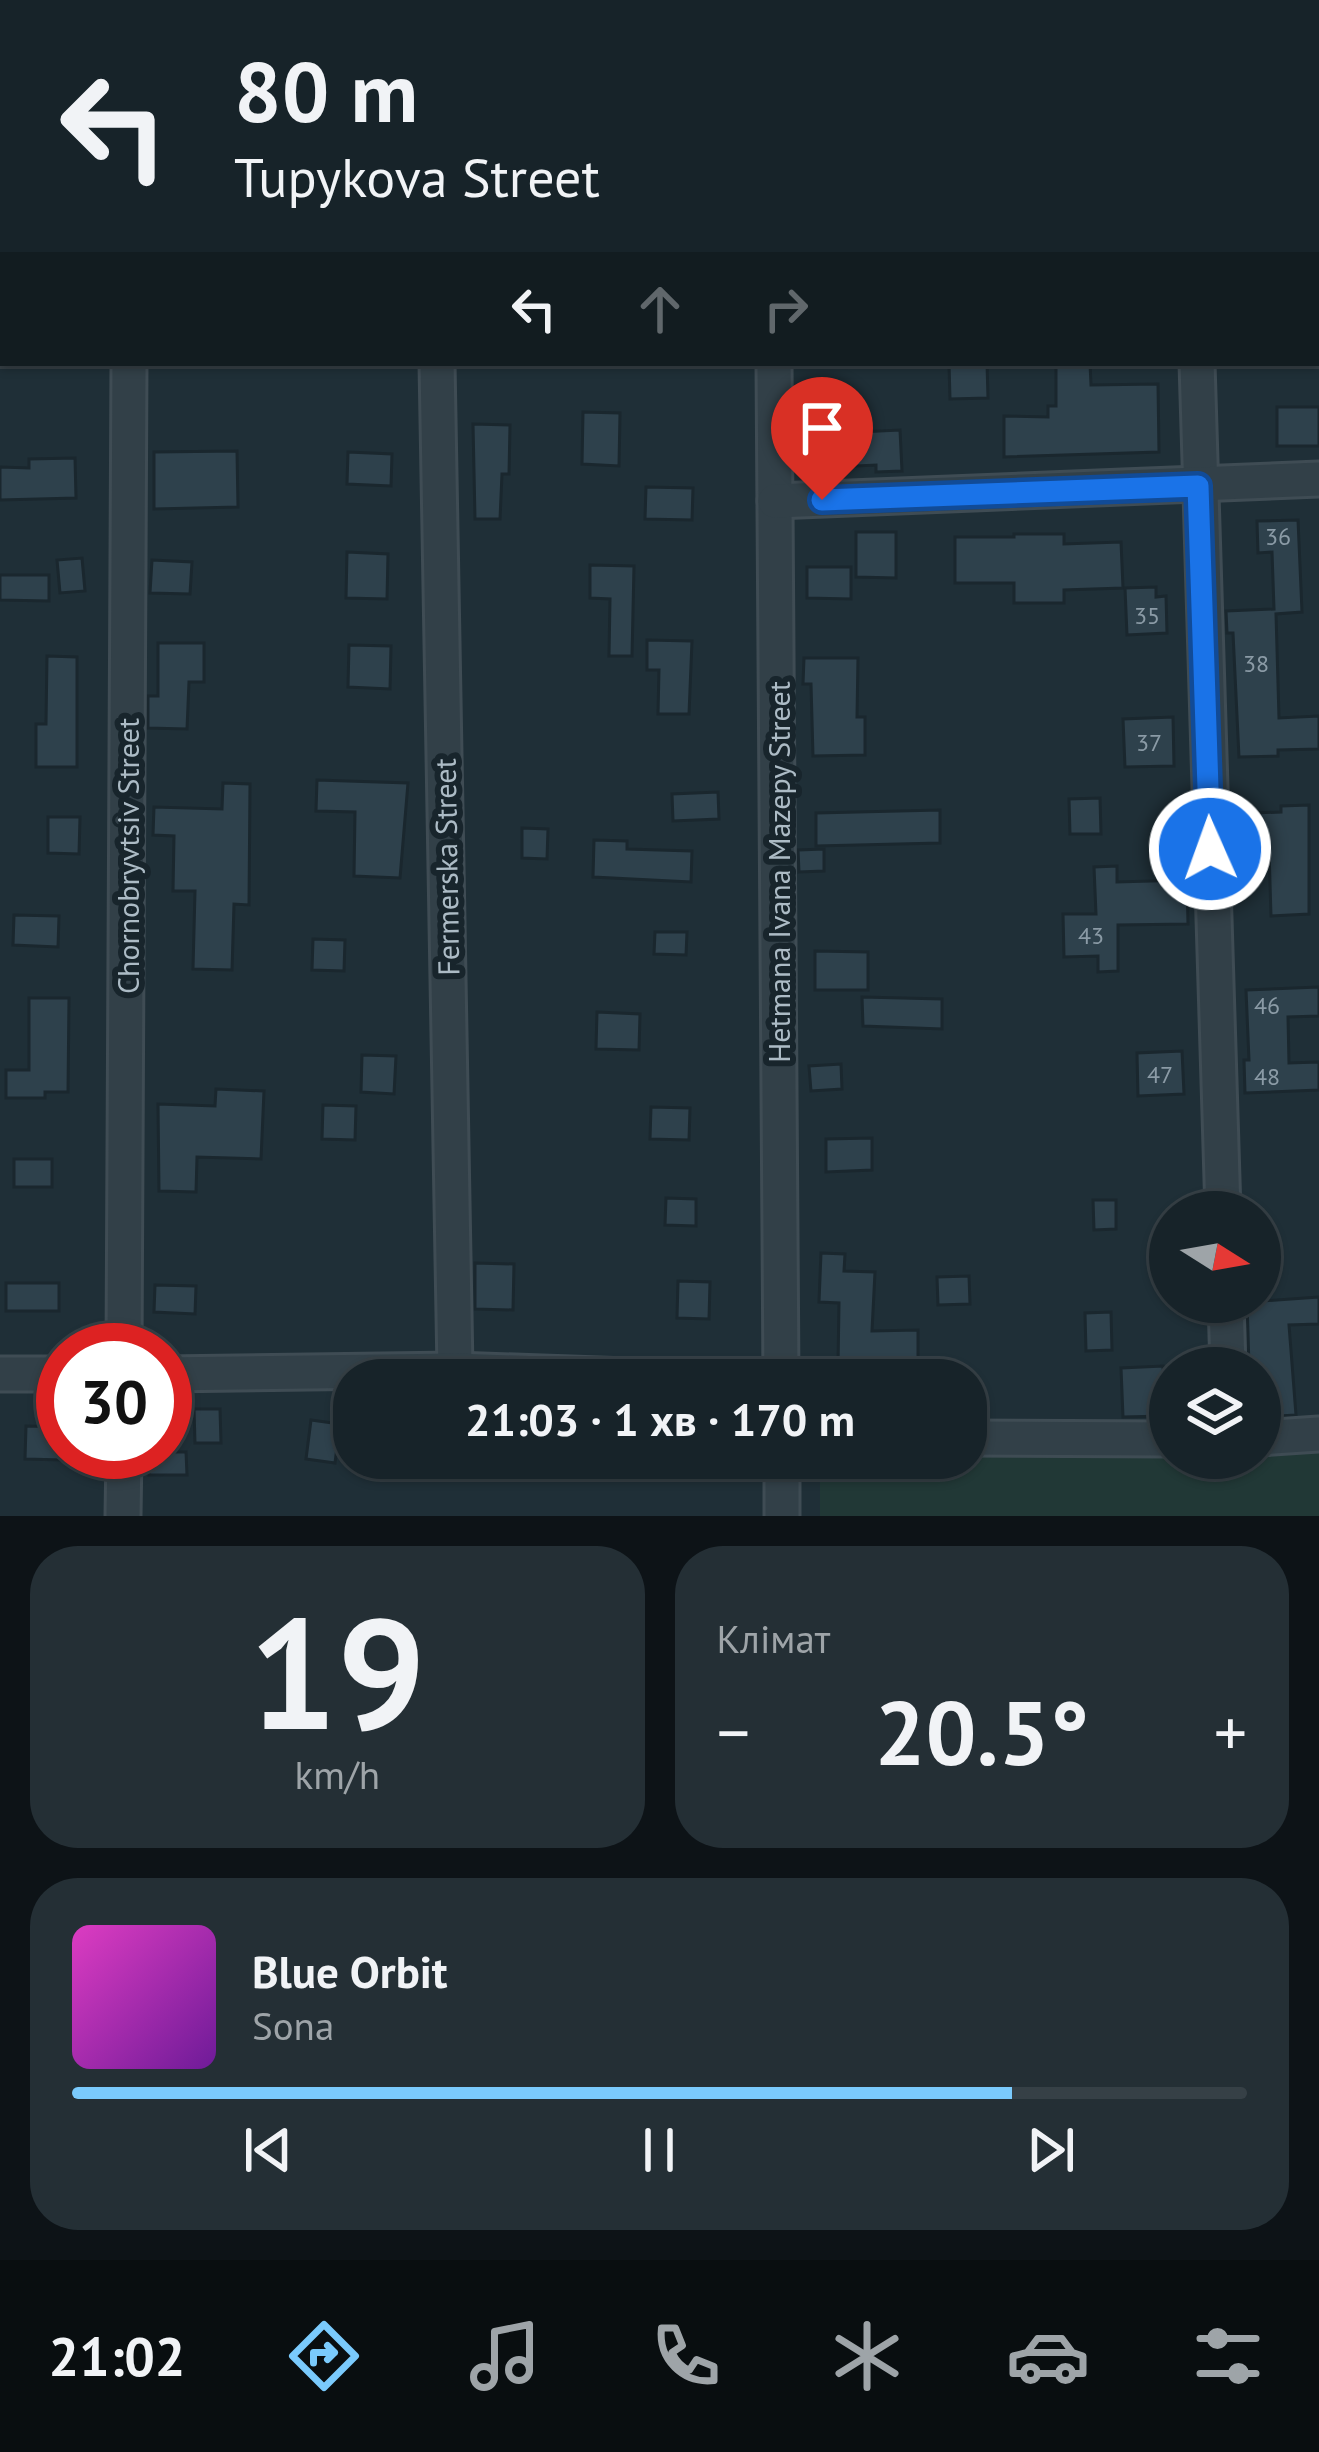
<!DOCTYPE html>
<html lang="uk">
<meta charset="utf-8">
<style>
:root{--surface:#172329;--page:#242f35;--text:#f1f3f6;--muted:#9ea4a8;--line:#364046;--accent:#7acafc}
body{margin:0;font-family:"PT Sans",sans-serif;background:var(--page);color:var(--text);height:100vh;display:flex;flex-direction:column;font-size:45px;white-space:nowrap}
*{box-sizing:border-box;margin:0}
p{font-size:39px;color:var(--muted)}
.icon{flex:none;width:66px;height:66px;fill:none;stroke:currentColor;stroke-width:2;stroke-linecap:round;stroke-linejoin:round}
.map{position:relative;height:1516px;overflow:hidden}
.panel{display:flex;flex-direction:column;gap:30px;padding:30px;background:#0d1317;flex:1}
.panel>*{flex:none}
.guide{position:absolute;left:0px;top:0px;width:1320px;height:366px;box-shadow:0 3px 9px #0004,0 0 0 3px var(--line);background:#172329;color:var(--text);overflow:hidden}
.needle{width:78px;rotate:101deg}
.buttons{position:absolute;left:1149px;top:1191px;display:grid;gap:24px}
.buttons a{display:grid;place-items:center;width:132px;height:132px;border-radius:50%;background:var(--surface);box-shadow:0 3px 9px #0004,0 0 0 3px var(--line);font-size:60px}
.speed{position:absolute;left:36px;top:1323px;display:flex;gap:24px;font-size:60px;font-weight:700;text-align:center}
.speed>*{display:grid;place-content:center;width:156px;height:156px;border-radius:50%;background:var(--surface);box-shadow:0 3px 9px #0004,0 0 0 3px var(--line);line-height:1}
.speed .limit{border:18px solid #d22;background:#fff;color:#111}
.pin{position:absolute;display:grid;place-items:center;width:102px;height:102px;color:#fff;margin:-123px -51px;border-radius:50% 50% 50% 0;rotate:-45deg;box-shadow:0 0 12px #0007}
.pin .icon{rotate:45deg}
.me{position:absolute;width:132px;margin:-66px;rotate:358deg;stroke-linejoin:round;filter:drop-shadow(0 0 9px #0008)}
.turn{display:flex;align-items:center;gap:42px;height:252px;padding:0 36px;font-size:54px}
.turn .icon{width:156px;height:156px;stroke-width:2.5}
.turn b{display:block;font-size:84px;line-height:102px}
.lanes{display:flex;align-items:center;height:114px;padding:0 36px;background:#0003;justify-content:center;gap:60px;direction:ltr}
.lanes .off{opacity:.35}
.big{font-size:90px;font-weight:700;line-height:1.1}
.panel .widget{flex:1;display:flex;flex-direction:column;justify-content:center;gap:18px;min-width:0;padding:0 42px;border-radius:48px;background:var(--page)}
.panel .dial{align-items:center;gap:0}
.dial b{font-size:156px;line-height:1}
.song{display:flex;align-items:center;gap:36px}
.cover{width:144px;height:144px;border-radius:18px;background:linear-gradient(135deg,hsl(310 70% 55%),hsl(280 70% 35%))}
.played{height:12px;border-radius:6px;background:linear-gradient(90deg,var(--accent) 80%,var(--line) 80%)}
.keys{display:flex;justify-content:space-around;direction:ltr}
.heat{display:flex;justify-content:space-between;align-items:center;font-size:66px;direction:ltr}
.panel .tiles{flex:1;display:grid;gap:30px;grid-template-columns:1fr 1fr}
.widget:last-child{grid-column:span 2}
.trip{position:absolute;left:333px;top:1359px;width:654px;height:120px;border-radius:48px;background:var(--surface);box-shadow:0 3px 9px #0004,0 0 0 3px var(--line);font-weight:700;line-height:120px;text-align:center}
.tabs{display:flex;height:192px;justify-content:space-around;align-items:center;background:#090e10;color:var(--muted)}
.tabs .icon{width:84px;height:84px}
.tabs .selected{color:var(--accent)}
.tabs b{font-size:54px;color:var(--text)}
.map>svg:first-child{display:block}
.green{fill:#213836}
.building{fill:#2e414c;stroke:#1a272e;stroke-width:3}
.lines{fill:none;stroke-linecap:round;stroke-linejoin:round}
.street-casing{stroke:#3f4c54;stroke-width:39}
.street{stroke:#324048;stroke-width:33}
.route-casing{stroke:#114b97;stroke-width:30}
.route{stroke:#1a73e8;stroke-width:21}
.labels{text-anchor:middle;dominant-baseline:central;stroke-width:12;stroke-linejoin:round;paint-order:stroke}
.number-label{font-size:24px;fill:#8b9ba6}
.street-label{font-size:30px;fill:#acbbc5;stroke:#18252c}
</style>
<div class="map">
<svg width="1319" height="1516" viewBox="0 0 1319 1516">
<rect width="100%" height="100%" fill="#1f2f37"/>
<!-- green -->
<path class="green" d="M1319,1443v73h-499v-58h146v-9l204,2v7h90v-10z"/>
<!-- building -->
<g class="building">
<path d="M949,363h38l1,35 -38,1z"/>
<path d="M1056,363h34l1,22 67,-1 1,68 -155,5v-41l44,1v-11h8z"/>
<rect x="1277" y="407" width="42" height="39"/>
<path d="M583,412l37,1 -1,53 -37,-2z"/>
<path d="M473,424l37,1 -1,49h-7l-2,45h-25z"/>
<path d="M860,428v4l40,-2 2,41 -26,1v-7l-63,3 -2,-38z"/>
<path d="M237,451l1,56 -84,2v-57z"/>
<path d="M348,452l44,2 -1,32 -44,-2z"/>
<path d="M75,458l1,40 -76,2v-33l29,1v-9z"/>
<path d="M646,487l47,1 -1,32 -47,-1z"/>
<path d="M1298,520l4,92 -26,2 3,104 40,-2v33l-41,1v6l-39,1 -6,-124h-6l-1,-22 48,-2 -2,-57 -14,1 -1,-32z"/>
<path d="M856,532h40v46l-40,-1z"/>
<path d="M1014,534h50v10l57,-2 2,46 -59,2v13h-50v-20h-59v-46h59z"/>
<path d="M347,552l41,2 -1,45 -41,-1z"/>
<path d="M82,558l3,33 -25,2 -3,-33z"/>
<path d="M152,560l40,2 -2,32 -40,-1z"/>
<path d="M590,565l44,1 -2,90h-23l1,-57 -20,-1z"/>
<path d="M807,567h44v32l-44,-1z"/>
<path d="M0,575h49v26l-49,-1z"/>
<path d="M1156,587v10l10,-1 1,37 -40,2 -2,-47z"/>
<path d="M647,640l45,1 -3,73h-31l1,-44h-12z"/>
<path d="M158,643h46v39h-15l-2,47 -39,-1v-32h10z"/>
<path d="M349,645l42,1 -1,43 -42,-2z"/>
<path d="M47,656l30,1v110h-41v-43h10z"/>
<path d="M804,658h54l-1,59h8v38l-52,1 -2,-72h-8z"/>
<path d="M1173,717l1,49 -49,1 -2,-48z"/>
<path d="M317,780l91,3 -8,95 -46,-2 1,-64 -39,-1z"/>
<path d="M223,783l27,1 -1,121 -15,-1 -2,66 -39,-1 2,-78h-22l1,-55 -21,-1 1,-28 68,2z"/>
<path d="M718,792l1,27 -46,2 -1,-27z"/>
<path d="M1100,798l1,36h-31l-1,-35z"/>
<path d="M1309,805v109l-38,2 -2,-66 -30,1 -1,-28 15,-1v-9l28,-1v-6z"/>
<path d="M940,810v33l-124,3v-33z"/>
<path d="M48,817h32l-1,37 -31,-1z"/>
<path d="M522,828l26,1 -1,30 -25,-1z"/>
<path d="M594,840l33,1v8l65,2 -1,31 -98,-5z"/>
<path d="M824,849v22l-25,1 -1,-22z"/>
<path d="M1117,866v16l70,-2 1,44 -70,1v46l-20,1v-16l-34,1 -1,-43h33l-2,-47z"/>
<path d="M14,915l45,1 -1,31 -45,-2z"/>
<path d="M655,932h32l-1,23 -32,-1z"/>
<path d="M313,939l32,1 -1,31 -32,-1z"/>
<path d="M815,951l53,1v38h-53z"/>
<path d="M1319,987v29l-31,1 1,46 30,-1v28l-74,3 -1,-33h5l-3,-70z"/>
<path d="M862,997l80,2v30l-79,-3z"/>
<path d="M29,998h40l-1,94h-23v6h-39v-28h23z"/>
<path d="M597,1012l43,2 -1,36 -43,-1z"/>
<path d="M1182,1051l2,43 -46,2 -1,-43z"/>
<path d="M362,1055l34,1 -2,38 -33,-2z"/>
<path d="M841,1064l1,25 -31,2 -2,-25z"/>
<path d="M216,1089l48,2 -3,68 -64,-2 -1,35 -37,-1 -1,-87 57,2z"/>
<path d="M323,1105l33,1 -1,34 -33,-1z"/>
<path d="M651,1107l39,1 -1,32 -39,-1z"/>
<path d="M872,1138v32l-46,2v-33z"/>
<rect x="14" y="1159" width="38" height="28"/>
<path d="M666,1198l30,1v27l-31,-1z"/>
<path d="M1093,1200h23v29l-22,1z"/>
<path d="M821,1253l24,1 -1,17 31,1 -3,59 46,-1v40l-80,-3 1,-64 -20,-1z"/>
<path d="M475,1263l39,1 -1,46 -38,-1z"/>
<path d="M969,1276l1,28 -32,1 -1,-28z"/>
<path d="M678,1281l32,1 -1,37 -32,-1z"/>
<rect x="6" y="1283" width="53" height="28"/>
<path d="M155,1285l41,1 -1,28 -41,-2z"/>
<path d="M1319,1297v27l-30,1 7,90 -36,2v-52l-11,1 -2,-64z"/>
<path d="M1111,1312l1,38 -26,1 -1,-38z"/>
<path d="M1163,1366l2,50 -42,1 -2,-49z"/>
<path d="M194,1409h26l1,34h-26z"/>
<path d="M311,1420l29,4 -5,39 -29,-4z"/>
<path d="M26,1426l37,1v33l-38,-1z"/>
<path d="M148,1452h38l1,23h-38z"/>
</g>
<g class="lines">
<!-- street casing -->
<g class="street-casing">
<g id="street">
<path d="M126,0v3"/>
<path d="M772,0v3"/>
<path d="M1194,0v3"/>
<path d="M0,313h3"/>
<path d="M437,363l18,1007"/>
<path d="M774,363l7,1017"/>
<path d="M1197,363l26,849"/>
<path d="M775,501l544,-22"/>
<path d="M1226,1302l2,66"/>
<path d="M124,1350l5,-987"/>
<path d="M0,1374h63"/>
<path d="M165,1374l290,-4 286,10"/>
<path d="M966,1438l204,1"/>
<path d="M1260,1438l59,-4"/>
<path d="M782,1458v58"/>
<path d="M123,1516l1,-64"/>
</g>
</g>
<!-- street -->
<use href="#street" class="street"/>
</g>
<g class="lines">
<!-- route casing -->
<g class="route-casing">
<path id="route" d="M822,500l376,-14 12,363"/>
</g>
<!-- route -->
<use href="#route" class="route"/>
</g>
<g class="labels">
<!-- number labels -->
<g class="number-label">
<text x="1278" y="536">36</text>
<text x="1147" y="615">35</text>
<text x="1256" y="663">38</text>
<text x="1149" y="742">37</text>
<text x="1091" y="935">43</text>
<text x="1267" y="1005">46</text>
<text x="1160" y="1074">47</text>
<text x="1267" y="1076">48</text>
</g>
<!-- street labels -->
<g class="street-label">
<text transform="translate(127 856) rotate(-90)">Chornobryvtsiv Street</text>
<text transform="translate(446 867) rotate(-91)">Fermerska Street</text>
<text transform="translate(778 872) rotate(-90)">Hetmana Ivana Mazepy Street</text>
</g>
</g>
</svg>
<div class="buttons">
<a><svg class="needle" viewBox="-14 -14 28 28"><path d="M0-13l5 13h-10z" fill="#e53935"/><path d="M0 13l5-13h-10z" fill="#9ea4a8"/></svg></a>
<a><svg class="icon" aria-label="layers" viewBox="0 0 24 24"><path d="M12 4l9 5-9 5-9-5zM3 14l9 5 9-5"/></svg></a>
</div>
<div class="speed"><div class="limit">30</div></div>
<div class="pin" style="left:822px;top:500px;background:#d93025"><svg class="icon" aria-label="arrive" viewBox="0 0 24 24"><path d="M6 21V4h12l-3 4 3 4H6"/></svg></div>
<svg class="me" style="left:1210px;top:849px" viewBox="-20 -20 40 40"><circle r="17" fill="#1a73e8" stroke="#fff" stroke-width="3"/><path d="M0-11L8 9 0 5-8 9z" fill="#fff"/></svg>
<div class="trip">21:03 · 1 хв · 170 m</div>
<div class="guide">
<div class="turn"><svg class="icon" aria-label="left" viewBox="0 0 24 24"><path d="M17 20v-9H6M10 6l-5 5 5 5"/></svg><div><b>80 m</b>Tupykova Street</div></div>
<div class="lanes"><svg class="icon" aria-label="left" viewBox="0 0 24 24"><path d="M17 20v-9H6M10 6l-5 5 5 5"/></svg><svg class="icon off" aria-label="ahead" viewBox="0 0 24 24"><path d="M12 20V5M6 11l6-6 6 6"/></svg><svg class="icon off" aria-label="right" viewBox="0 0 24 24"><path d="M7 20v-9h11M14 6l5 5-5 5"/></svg></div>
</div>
</div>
<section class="panel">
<div class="tiles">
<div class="widget dial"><b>19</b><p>km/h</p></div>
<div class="widget"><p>Клімат</p>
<div class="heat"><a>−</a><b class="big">20.5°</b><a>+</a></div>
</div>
<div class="widget">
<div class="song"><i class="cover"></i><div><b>Blue Orbit</b><p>Sona</p></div></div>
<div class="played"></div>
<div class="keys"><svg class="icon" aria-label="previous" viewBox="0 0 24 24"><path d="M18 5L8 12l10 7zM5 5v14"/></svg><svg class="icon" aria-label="pause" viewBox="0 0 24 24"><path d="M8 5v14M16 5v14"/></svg><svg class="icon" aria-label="next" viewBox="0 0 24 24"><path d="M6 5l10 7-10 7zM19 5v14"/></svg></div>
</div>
</div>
</section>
<nav class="tabs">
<b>21:02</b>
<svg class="icon selected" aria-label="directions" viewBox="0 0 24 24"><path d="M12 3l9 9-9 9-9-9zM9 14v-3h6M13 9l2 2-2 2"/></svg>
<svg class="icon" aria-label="music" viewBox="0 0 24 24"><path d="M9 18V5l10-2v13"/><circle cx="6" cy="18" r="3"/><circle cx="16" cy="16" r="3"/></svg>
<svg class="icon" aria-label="phone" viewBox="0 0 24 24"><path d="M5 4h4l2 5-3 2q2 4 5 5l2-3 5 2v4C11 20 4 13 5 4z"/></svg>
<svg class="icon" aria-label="climate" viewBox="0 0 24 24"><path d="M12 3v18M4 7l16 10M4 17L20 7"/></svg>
<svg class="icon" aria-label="car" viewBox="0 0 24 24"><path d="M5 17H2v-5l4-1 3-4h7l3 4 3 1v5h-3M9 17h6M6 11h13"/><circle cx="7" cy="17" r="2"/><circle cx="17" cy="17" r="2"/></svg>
<svg class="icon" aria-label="filters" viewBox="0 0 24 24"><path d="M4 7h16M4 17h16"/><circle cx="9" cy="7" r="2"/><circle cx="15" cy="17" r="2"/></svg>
</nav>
